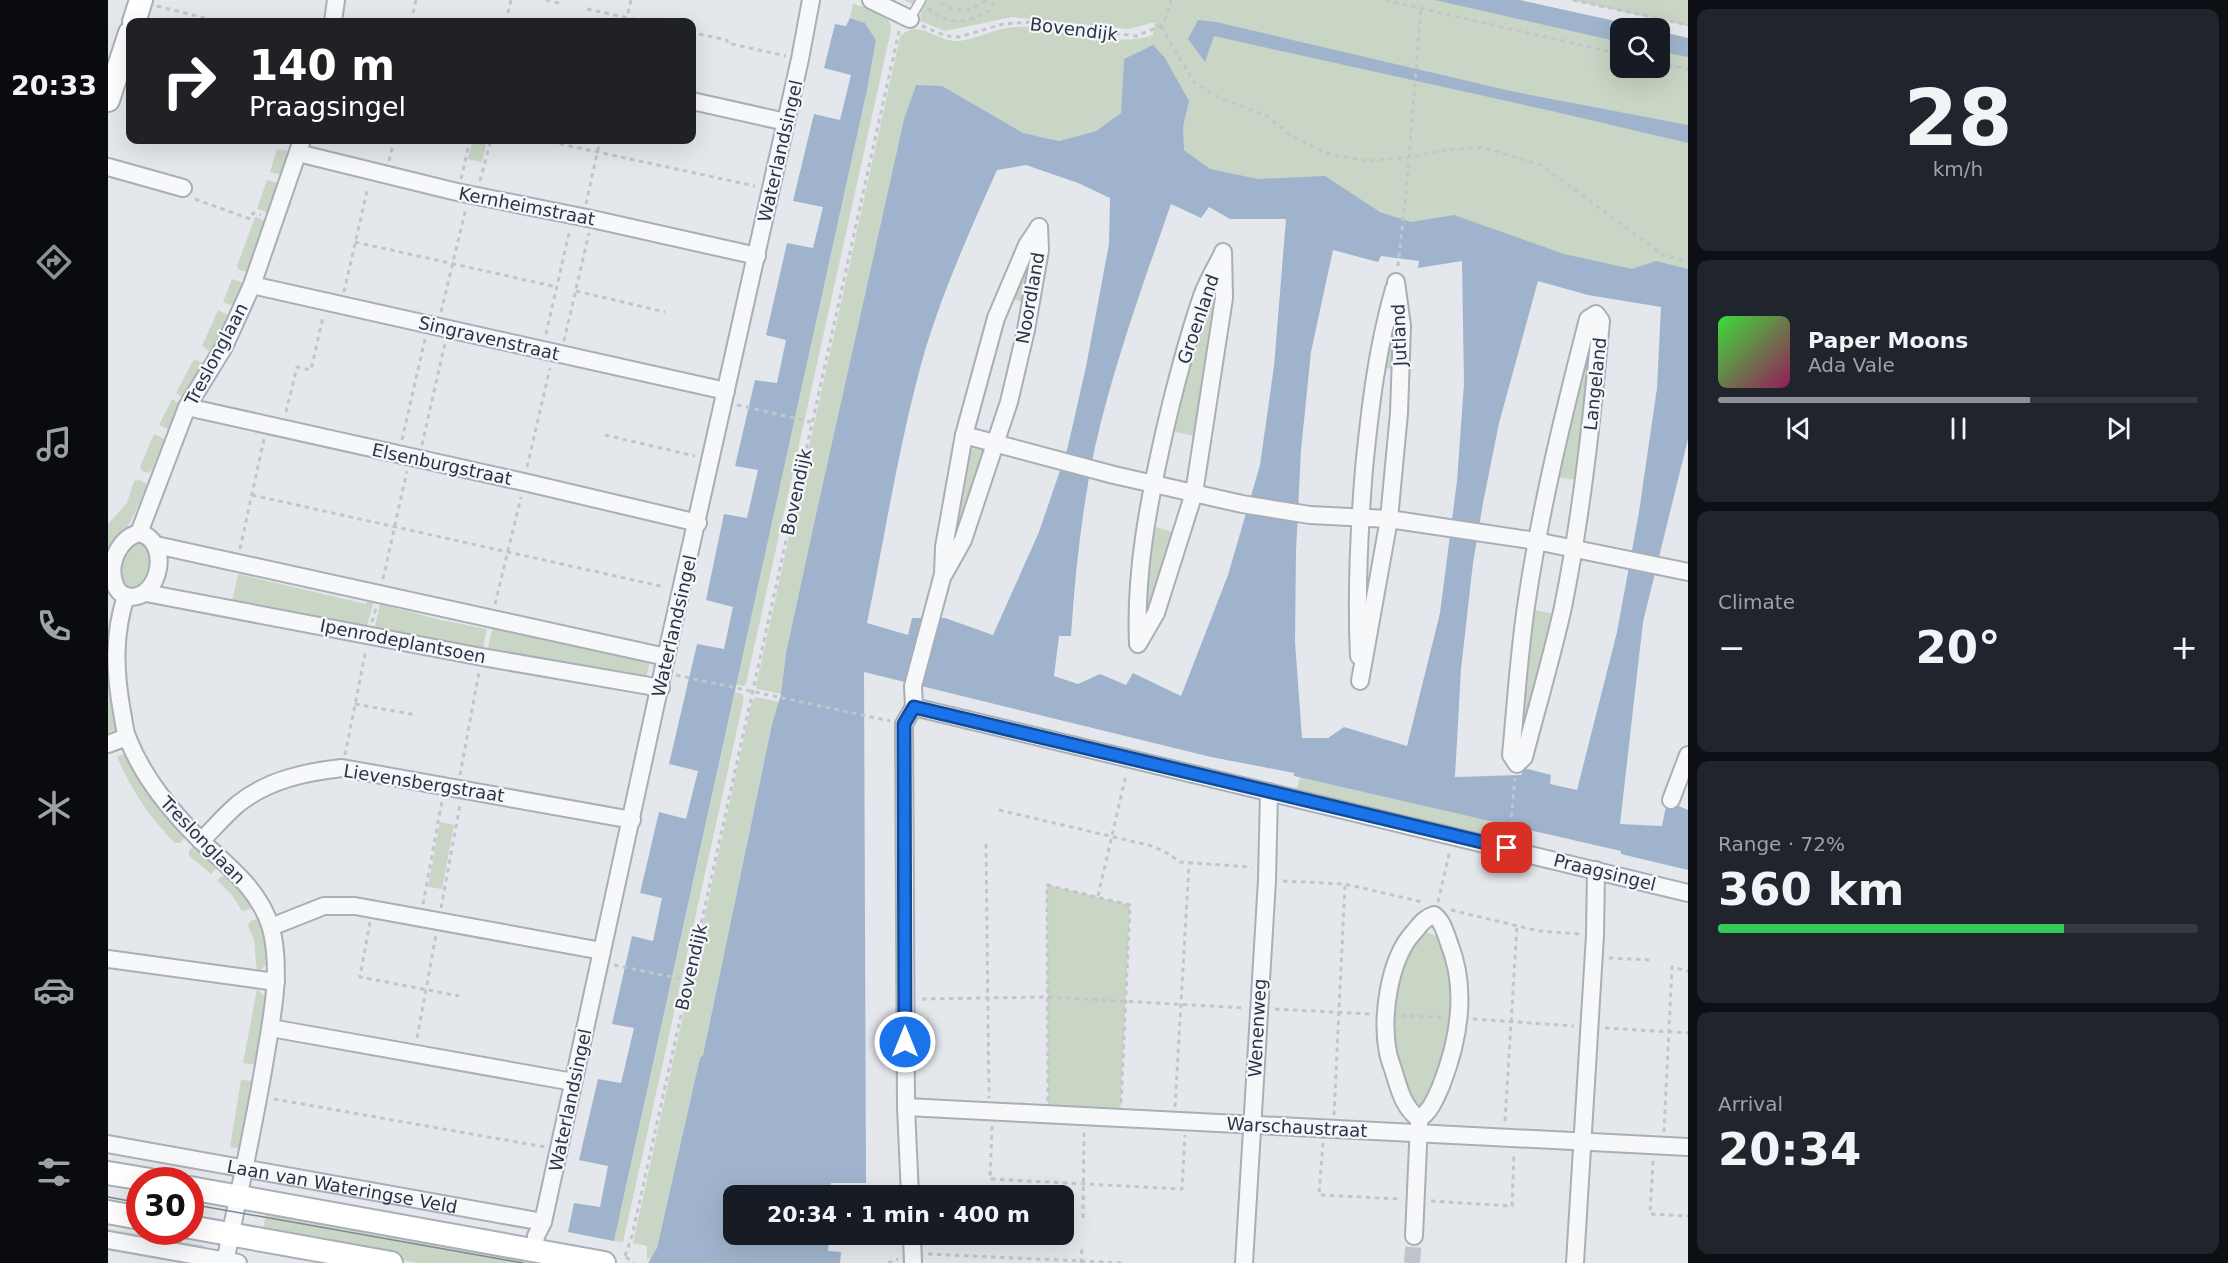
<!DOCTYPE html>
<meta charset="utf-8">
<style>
:root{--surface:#171b24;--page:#20242c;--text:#f1f3f6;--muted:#9ea1a6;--line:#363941;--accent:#8c9099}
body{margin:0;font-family:"DejaVu Sans",sans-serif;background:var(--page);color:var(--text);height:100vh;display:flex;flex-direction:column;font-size:22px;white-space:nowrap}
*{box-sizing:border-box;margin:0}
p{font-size:20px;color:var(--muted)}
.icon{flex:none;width:33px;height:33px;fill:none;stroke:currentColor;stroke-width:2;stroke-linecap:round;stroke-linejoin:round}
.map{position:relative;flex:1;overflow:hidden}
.sheet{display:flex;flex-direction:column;gap:9px;padding:9px;background:#0d0f14;width:540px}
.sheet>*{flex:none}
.hud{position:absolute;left:18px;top:18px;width:570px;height:126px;border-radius:12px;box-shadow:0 6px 24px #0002;background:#202124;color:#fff;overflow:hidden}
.buttons{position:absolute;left:1502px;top:18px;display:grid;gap:12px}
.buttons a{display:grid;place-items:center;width:60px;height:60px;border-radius:12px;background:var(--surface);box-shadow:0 6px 24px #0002;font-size:30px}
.speed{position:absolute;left:18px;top:1167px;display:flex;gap:12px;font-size:30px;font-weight:700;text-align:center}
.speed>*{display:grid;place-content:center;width:78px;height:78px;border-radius:50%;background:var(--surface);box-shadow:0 6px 24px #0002;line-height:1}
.speed .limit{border:9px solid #d22;background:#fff;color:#111}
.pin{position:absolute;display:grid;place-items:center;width:51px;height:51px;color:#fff;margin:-26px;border-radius:12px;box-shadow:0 3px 9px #0006}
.me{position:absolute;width:66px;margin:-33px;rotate:0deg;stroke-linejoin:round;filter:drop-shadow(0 0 4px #0008)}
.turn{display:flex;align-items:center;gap:21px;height:126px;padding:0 24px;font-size:27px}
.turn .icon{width:78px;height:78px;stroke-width:2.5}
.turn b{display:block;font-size:42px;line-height:51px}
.big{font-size:45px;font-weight:700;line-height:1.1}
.sheet .card{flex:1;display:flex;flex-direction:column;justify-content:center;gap:9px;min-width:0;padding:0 21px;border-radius:12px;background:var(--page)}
.sheet .dial{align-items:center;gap:0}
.dial b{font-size:78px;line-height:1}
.song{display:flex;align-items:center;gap:18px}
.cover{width:72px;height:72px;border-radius:9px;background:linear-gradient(135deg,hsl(120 70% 55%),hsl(330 70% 35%))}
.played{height:6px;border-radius:3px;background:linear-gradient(90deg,var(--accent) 65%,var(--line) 65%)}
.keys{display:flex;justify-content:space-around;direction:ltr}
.heat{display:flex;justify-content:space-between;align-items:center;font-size:33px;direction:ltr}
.charge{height:9px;border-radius:4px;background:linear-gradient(90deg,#34c759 72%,var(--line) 0)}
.trip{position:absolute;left:615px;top:1185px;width:351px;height:60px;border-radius:12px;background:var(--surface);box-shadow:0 6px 24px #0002;font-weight:700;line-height:60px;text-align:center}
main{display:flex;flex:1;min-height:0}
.tabs{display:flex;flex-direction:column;width:108px;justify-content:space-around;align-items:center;background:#090b0e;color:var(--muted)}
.tabs .icon{width:42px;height:42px}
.tabs .selected{color:var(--accent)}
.tabs b{font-size:27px;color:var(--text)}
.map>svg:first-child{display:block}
.green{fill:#c9d6c5}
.water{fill:#9fb4cc;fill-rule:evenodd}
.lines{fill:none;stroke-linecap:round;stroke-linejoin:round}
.street-tunnel{stroke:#bfc3cb;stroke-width:16;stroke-dasharray:16 8;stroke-linecap:butt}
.lane-casing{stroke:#a9aeb7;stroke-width:11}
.street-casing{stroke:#a9aeb7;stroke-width:20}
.secondary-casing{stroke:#a9aeb7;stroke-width:26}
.path{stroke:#c2c5cb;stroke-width:3;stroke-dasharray:4.5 4.5;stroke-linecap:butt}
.lane{stroke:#f7f8fa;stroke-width:8}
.street{stroke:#f7f8fa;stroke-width:16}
.secondary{stroke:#fff;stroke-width:22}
.tram{stroke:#7d8696;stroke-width:1.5}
.route-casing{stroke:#114b97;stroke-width:15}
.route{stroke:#1a73e8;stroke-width:10}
.labels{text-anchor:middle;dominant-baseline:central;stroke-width:4.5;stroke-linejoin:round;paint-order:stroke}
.street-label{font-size:18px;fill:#2b3445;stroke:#f4f6f9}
</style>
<main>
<nav class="tabs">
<b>20:33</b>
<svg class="icon selected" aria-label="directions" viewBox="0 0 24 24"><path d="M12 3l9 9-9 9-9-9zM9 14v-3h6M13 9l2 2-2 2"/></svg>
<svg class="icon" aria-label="music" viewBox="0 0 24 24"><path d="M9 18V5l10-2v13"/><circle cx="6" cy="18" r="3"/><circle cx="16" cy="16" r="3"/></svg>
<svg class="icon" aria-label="phone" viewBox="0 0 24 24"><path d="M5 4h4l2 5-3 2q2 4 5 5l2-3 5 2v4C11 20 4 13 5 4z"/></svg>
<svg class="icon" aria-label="climate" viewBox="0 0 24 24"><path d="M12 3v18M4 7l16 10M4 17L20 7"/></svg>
<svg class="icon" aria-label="car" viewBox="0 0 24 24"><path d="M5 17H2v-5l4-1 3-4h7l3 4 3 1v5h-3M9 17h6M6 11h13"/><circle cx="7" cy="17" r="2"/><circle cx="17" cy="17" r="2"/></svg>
<svg class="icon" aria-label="filters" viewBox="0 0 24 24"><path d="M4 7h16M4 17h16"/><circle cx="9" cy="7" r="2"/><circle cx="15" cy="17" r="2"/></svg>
</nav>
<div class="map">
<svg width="1580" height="1263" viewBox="0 0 1580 1263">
<rect width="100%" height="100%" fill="#e4e7ec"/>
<!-- green -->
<g class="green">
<path d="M796,0h553l163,37v31h39v-22l29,7v241l-560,-124 -4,-110 -3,53 -25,18 -37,10 -36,-8 -35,-20 -72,-28 -12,34 -89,400 -29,134 -5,41 -24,-5 -1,-3 144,-649c18,-20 36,5 58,4 15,-1 30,-9 45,-12 12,-3 28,-3 41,-2 35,2 74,21 109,8l2,-13 -26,7 -117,-12 -67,14 -25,-10 1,-8 -4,-6z"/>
<path d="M1463,0h115l2,1v25z"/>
<path d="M745,4c14,4 39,8 38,26l-145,654 -2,2 -8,-1 131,-595 9,-50 -11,-17 -15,-5z"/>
<path d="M365,140h14l-5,22 -14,-3z"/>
<path d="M169,149l13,2 -8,24 -12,-3z"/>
<path d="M159,180l12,3 -10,30 -12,-4z"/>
<path d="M147,217l11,4 -18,51 -9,-2 -2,-4z"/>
<path d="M923,253l-6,49 -13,-3z"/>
<path d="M124,279l12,4 -10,23 -11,-4z"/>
<path d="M1109,283h3l-25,153 -19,-4 -3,-4 17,-65z"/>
<path d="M110,310l12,6 -17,35h-4l-7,-5z"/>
<path d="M1286,313l3,56 -12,-1z"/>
<path d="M1487,323l-16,158 -21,-4 13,-68z"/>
<path d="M86,359l12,5 -20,36 -10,-7z"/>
<path d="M64,399l8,5 -10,26 -11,-5z"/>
<path d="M46,434l11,5 -13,31 -4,3 -6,-2 -2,-4z"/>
<path d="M870,448l5,3 3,7 -32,89 -4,-1 16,-92 6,-5z"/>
<path d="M31,480l8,4c-9,23 -18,48 -39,63v-23l19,-21 7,-22z"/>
<path d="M1045,526l22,7 -18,57 -10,20h-3z"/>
<path d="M28,541c24,8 14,29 7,46l-16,3 -6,-4 -1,-29z"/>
<path d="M130,574l128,30 2,-5 6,2 -7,25 -135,-24z"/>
<path d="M272,604l61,16 46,9 -4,19 -46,-9 -1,3 -62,-11z"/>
<path d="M1426,610l21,4 -38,140 11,-104z"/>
<path d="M385,625l157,35 -4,19 -158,-31z"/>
<path d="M0,677h3v22l9,30 -12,3z"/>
<path d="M627,692l7,2 2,4 -121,544 -9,-1z"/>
<path d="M648,697l23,5 -7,22 -69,331 -3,4 -43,189 -5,9 -5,2v-13l-14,-3 119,-542z"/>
<path d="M21,752l57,84 -6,7h-5c-28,-29 -41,-49 -58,-86z"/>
<path d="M1192,777l191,44 -4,16 -191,-45z"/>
<path d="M332,822l14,3 -12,64 -14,-2z"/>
<path d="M87,844l25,21 -9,9 -22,-18v-5z"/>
<path d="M120,872l26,36 -12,3 -10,-16 -15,-15z"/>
<path d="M939,885l83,20 -10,213 -72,-4z"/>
<path d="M151,918l6,18 4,26 -12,11 -3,-33 -6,-14 2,-5z"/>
<path d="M1318,932l15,5 14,48 -6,69 -29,58 -8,-4c-6,-19 -15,-38 -19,-57 -5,-25 3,-83 16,-104 5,-8 10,-11 17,-15z"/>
<path d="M149,989l11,10 -12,66 -13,-2z"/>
<path d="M133,1080l13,1 -12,68 -12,-2z"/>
<path d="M159,1207l320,56h-170l-155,-28z"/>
<path d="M0,1229l97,17 -1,7 -96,-17z"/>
</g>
<!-- water -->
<g class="water">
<path d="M1327,0h85l127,28h-27v14z"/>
<path d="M742,18l15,5 11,17 -9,50 -253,1151 -46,-9 6,-29 26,4 8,-41 -29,-6 19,-81 23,4 13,-55 -22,-4 20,-88 21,5 9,-43 -22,-5 19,-81 27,7 12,-48 -29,-7 28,-120 27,5 9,-42 -27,-7 18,-86 23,4 11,-48 -23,-4 20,-86 22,3 9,-43 -20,-5 21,-92 26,5 10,-41 -30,-6 21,-87 26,6 11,-45 -27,-7 11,-44 11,2z"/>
<path d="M1090,20l18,2 299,70 173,33v18l-132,-31 -342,-76 -9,26 -17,-23z"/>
<path d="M1551,31l29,7v19l-29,-6z"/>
<path d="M1045,45l12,13 24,43 -6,26 1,23 26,19 48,10 67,-3 55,36 31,10 43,-7 110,39 68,15 24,-8 32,8v170l-45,183 -23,202 42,2 5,-25 21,9v60l-67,-16v-3l-327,-75v-3l-83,-16 -347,-85 2,511h-35l-1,12 -96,1v38l95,1 -1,16 13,1 -1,11h-192l9,-15 43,-190 3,-3 69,-331 9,-30 5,-41 29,-134 89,-400 12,-34 26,1 81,47 36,8 37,-10 25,-18 3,-54zM918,165l52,18 32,15 -1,46 -23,123 -19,83 -28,82 -46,103 -48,-17h-33l-4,17 -41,-12c19,-93 33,-186 59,-276 19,-61 45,-119 71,-177zM1063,204l30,14 8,-11 21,12h56l-12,147 -14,99 -32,110 -47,121 -48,-23 -7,12 -26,-11 -22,10 -24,-8 5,-40h12c4,-63 11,-127 24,-189 19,-83 48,-163 76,-243zM1225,250l45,12 3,-6 38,5 -1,7 44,-7 2,123 -7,97 -17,132 -33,133 -63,-19 -16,11h-26l-7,-96 1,-91 5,-101 10,-98zM1430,281l50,14 73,12 -4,81 -18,124 -22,120 -40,158 -27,-6 1,-9 -27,-7 -3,7 -66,2 6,-108 12,-106 10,-60 16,-80z"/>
</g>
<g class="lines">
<!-- street-tunnel -->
<path class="street-tunnel" d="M1304,1263l2,-27"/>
<!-- lane casing -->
<g class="lane-casing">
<path id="lane" d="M802,19l11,-19"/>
</g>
<!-- street casing -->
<g class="street-casing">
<g id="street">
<path d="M763,0l39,19"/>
<path d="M225,22l3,-22"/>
<path d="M584,101l94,21"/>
<path d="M190,153l159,39 135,27 165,37"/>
<path d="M0,167l75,21"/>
<path d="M144,285l474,106"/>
<path d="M1488,314l5,7c-9,96 -19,192 -38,286 -11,50 -26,100 -39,150l-7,7 -6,-9c5,-52 8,-104 16,-155 14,-95 37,-188 61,-281z"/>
<path d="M79,407l337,75 174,41"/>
<path d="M856,435l150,40 128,29 68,11 79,4 147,22 152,31"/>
<path d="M31,533l48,-126 37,-60 28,-62 50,-145"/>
<path d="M31,533c32,7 22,65 -9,64 -8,-1 -14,-7 -16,-15 -6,-20 6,-44 25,-49z"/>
<path d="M48,545l510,112"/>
<path d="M836,574l19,-34 46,-138 17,-72 14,-80 -1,-23"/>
<path d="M38,593l336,64 179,31"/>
<path d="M18,596c-13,39 -11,77 -4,116 2,9 2,19 6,27 16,40 43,72 73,102 27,25 59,49 70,87 11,43 1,88 -6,131 -11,68 -27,136 -40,204"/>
<path d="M1030,643c-3,-70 10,-137 25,-205 11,-48 23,-95 39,-142 5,-14 13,-28 20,-41"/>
<path d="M1030,644l18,-31 38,-120 30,-195 -1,-46"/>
<path d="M1251,656c-3,-62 0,-125 5,-187 6,-61 13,-121 30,-180"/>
<path d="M1252,681l29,-162 10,-106 3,-87 -6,-44"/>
<path d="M806,707l-1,-21 30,-112 1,-27 20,-112 32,-117 31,-73 12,-18"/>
<path d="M0,744l19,-7"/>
<path d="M1563,800l17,-45"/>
<path d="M93,841c12,-12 24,-26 37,-37 30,-24 67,-32 104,-36l290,52"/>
<path d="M1326,915c9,7 11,17 15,28 19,47 10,97 -8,143 -6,13 -10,25 -22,33 -14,-11 -18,-24 -23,-40 -2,-8 -6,-17 -8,-26 -7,-36 1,-93 25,-120 7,-8 11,-15 21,-18z"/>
<path d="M163,927l53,-21h31l247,45"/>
<path d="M0,959l168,23"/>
<path d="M163,1028l302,54"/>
<path d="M798,1107l782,40"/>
<path id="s1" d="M0,1144l435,78"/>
<path d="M802,1196l-4,-89 -2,-383 10,-17 774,186"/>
<path d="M804,1234l1,29"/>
<path d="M1306,1236l5,-113"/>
<path d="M0,1240l130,23"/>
<path d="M426,1250l2,-14 7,-14 123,-565 134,-598 11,-59"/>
<path d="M1136,1263l23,-383 2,-88"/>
<path d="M1467,1263l20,-328 1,-65"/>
</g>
</g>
<!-- secondary casing -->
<g class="secondary-casing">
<g id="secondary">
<path d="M26,22l7,-22"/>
<path d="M0,100l22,-67"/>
<path d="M0,1173l42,7"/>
<path d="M82,1188l414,75"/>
<path d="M0,1212l32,6"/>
<path d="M82,1227l201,36"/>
</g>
</g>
<!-- path -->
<g class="path">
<path d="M438,0l17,4"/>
<path d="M1277,0l235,54"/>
<path d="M1465,0l115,25"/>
<path d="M833,2c14,12 31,10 46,-2"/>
<path d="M49,6l64,16"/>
<path d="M820,8c15,14 32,17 50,8 7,-3 12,-4 15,-11l-3,-5"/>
<path d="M479,9l60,13"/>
<path d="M303,22l5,-22"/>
<path d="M398,22l5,-22"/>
<path d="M518,22l5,-22"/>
<path d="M814,26l24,10 13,1 44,-13 29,-2 104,14 25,-10 6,-11 4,-15"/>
<path d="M1053,26l33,56 24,15 49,19 25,20 33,17 42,8 42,-4 37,-7 36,-3 59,18 122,90 25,7"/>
<path d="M591,34l28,6v3l59,13"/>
<path d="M1551,63l29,6"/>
<path d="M434,140l213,46"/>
<path d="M281,161l5,-21"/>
<path d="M353,179l9,-39"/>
<path d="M372,181l11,-41"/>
<path d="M87,199l55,20 3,-6 8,2"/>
<path d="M478,204l14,-64"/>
<path d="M247,242l202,45"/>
<path d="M1290,266l8,-72 15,-186"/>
<path d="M468,291l89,21"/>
<path d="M236,292l24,-105"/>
<path d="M333,312l25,-104"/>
<path d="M438,334l24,-105"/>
<path d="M456,341l25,-108"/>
<path d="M629,405l74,17"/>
<path d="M178,412l11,-45 14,3 12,-53"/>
<path d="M497,435l90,21"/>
<path d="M294,440l23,-101"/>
<path d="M314,445l23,-102"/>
<path d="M419,467l23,-99"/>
<path d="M144,495l413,92"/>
<path d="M132,549l24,-110"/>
<path d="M275,579l24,-108"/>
<path d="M387,604l26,-107"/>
<path d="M264,622l4,-14"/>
<path d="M568,675l214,46"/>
<path d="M247,704l62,11"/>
<path d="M237,755l21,-106"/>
<path d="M352,775l19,-103"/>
<path d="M891,810l153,36 15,7 13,9 72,5"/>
<path d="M1402,835l5,-57"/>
<path d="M878,844l3,254"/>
<path d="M1175,881l62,3 77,18"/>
<path d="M990,896l28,-121"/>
<path d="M1330,902l12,-52"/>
<path d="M315,904l19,-103"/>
<path d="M333,908l19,-103"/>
<path d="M1343,910l88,21 41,3"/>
<path d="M262,922l-10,55 99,19"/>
<path d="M1501,958l41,2"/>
<path d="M506,965l73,15"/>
<path d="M814,999l126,-2 197,11"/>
<path d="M1167,1009l96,5"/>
<path d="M1293,1016l42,1"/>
<path d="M1365,1019l101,7"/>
<path d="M1497,1028l83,5"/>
<path d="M309,1038l19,-103"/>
<path d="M166,1099l271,48"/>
<path d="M940,1101l-1,-216 83,20 -9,199"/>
<path d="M1067,1107l14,-243"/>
<path d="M1226,1115l11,-230"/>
<path d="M1397,1121l12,-195"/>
<path d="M884,1126l-2,53 192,10 3,-54"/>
<path d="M1556,1132l8,-165 16,4"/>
<path d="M1215,1143l-4,52 82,4"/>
<path d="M1545,1161l-3,53 38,2"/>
<path d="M1323,1201l81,5 2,-54"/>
<path d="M975,1218l1,-88"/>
<path d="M820,1254l196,9"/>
<path d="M517,1256l7,-20 267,-1205"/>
<path d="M518,1257l8,6"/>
<path d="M780,1263l10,-4"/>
<path d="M973,1263l1,-16"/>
</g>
<!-- lane -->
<use href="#lane" class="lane"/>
<!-- street -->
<use href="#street" class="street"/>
<!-- secondary -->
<use href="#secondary" class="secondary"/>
<!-- tram -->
<g class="tram">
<path d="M0,1197l32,6"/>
<path d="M82,1204l333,59"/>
</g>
</g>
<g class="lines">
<!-- route casing -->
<g class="route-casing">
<path id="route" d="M797,1042l-1,-318 10,-17 593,141"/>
</g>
<!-- route -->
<use href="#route" class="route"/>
</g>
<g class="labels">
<!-- street labels -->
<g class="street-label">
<text transform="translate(966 29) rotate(7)">Bovendijk</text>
<text transform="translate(672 151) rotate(-77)">Waterlandsingel</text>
<text transform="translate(419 206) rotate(11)">Kernheimstraat</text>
<text transform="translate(922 298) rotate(-80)">Noordland</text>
<text transform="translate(1090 319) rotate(-71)">Groenland</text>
<text transform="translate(1291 335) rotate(-92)">Jutland</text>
<text transform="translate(381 338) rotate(13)">Singravenstraat</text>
<text transform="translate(108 354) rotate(-62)">Treslonglaan</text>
<text transform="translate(1487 384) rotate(-84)">Langeland</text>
<text transform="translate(334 464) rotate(12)">Elsenburgstraat</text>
<text transform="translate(688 492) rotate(-78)">Bovendijk</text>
<text transform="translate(566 626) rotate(-77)">Waterlandsingel</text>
<text transform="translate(295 641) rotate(11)">Ipenrodeplantsoen</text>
<text transform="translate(316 783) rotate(9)">Lievensbergstraat</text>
<text transform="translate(95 840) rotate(46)">Treslonglaan</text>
<text transform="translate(1497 872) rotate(14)">Praagsingel</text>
<text transform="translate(583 967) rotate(-77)">Bovendijk</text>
<text transform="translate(1149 1028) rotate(-87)">Wenenweg</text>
<text transform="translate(462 1100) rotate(-78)">Waterlandsingel</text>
<text transform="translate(1189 1127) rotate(3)">Warschaustraat</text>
<text stroke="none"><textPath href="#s1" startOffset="238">Laan van Wateringse Veld</textPath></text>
</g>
</g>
</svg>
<div class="buttons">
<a><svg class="icon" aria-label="search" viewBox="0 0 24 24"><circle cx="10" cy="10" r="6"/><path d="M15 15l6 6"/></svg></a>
</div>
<div class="speed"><div class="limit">30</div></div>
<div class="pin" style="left:1399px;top:848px;background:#d93025"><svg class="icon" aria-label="arrive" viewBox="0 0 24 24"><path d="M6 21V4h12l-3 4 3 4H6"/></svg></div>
<svg class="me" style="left:797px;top:1042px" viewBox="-20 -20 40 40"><circle r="17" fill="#1a73e8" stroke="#fff" stroke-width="3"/><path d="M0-11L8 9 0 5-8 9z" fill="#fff"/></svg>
<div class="trip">20:34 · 1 min · 400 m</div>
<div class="hud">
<div class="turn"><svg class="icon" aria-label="right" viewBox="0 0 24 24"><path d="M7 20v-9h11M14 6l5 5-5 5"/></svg><div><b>140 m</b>Praagsingel</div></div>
</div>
</div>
<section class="sheet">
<div class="card dial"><b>28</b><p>km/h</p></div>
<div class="card">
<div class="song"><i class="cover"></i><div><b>Paper Moons</b><p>Ada Vale</p></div></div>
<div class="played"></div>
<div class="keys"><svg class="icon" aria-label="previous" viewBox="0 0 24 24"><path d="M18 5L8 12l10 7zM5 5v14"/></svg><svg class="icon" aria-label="pause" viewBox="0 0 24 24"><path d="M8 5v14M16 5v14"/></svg><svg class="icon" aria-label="next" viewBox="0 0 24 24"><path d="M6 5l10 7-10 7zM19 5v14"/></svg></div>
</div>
<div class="card"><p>Climate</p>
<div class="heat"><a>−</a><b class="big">20°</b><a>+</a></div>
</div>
<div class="card"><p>Range · 72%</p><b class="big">360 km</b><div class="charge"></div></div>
<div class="card"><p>Arrival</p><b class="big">20:34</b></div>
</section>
</main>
